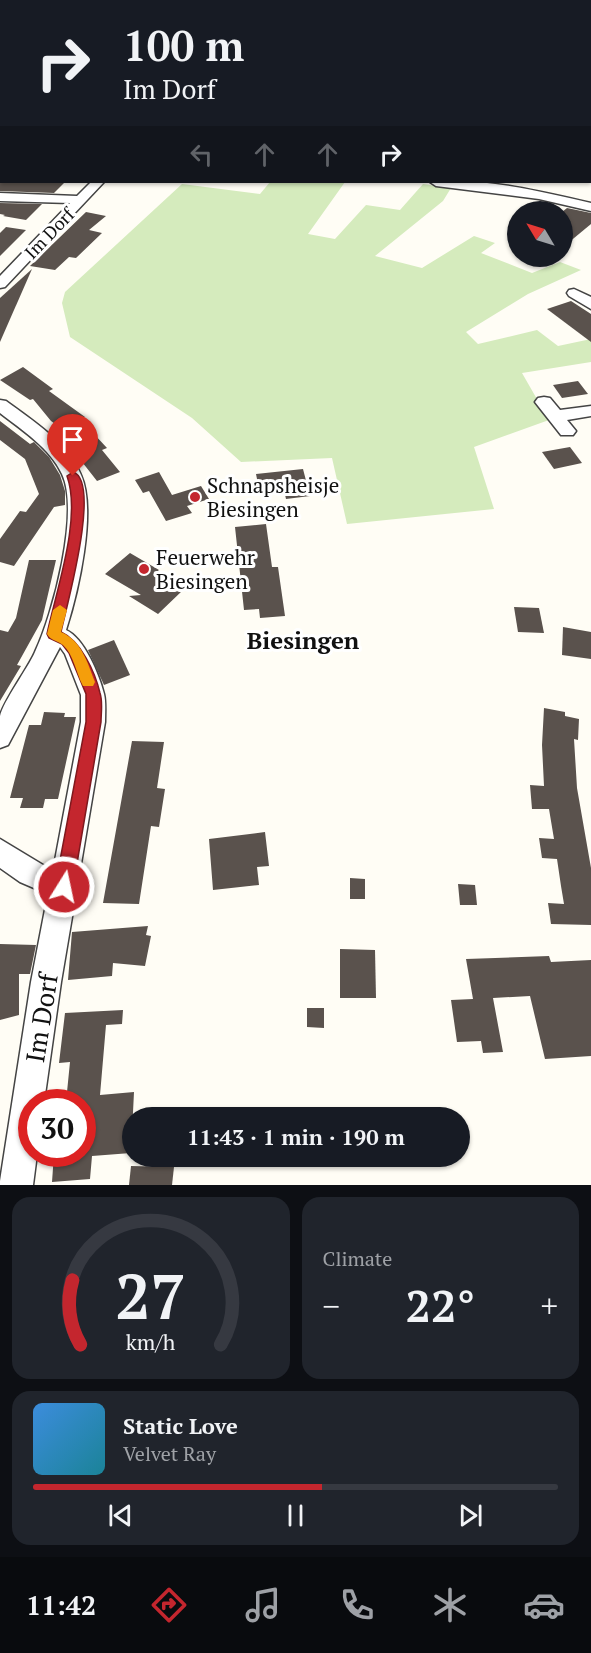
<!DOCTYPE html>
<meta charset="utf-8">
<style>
:root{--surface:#171b24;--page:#20242c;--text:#f1f3f6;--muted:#9ea1a6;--line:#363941;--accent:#c4262e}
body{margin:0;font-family:"PT Serif",serif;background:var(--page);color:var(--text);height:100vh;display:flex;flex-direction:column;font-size:22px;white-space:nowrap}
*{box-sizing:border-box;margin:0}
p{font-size:20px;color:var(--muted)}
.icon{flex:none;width:33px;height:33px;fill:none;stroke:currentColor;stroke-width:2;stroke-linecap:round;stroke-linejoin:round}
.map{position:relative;height:1185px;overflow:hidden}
.details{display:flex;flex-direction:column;gap:12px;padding:12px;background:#0d0f14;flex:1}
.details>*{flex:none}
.top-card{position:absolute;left:0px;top:0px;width:591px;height:183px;box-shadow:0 2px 4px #0004;background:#171b24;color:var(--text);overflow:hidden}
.needle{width:39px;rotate:308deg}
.fabs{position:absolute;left:507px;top:201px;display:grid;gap:12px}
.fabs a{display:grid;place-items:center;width:66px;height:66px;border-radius:50%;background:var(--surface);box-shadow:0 2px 4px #0004;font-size:30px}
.speed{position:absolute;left:18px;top:1089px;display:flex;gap:12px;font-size:30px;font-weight:700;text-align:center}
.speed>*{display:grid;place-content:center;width:78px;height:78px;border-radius:50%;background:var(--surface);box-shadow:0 2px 4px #0004;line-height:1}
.speed .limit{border:9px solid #d22;background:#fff;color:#111}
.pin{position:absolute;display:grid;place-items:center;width:51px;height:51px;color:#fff;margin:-62px -26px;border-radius:50% 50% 50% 0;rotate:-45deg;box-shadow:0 0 6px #0007}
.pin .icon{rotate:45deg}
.me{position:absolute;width:66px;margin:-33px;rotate:10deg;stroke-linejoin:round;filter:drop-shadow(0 0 4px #0008)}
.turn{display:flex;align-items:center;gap:21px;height:126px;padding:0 24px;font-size:27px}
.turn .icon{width:78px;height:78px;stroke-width:2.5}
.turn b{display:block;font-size:42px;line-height:51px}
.lanes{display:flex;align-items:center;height:57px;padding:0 24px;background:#0003;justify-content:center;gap:30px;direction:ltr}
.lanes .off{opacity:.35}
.big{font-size:45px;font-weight:700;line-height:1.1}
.details .tile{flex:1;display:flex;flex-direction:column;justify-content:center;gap:9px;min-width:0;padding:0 21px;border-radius:18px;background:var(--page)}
.details .dial{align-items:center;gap:0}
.dial svg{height:156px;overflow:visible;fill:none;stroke:var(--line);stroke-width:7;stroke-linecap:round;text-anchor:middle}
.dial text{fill:var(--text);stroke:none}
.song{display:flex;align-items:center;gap:18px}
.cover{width:72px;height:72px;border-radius:9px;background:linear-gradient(135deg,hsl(210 70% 55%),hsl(190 70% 35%))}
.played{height:6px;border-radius:3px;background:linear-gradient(90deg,var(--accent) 55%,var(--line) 55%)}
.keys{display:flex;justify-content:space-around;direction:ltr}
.heat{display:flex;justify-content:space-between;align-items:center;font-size:33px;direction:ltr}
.details .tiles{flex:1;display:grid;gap:12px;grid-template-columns:1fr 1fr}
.tile:last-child{grid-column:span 2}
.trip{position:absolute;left:122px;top:1107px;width:348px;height:60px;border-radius:30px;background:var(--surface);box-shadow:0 2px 4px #0004;font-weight:700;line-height:60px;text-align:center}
.dock{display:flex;height:96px;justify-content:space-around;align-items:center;background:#090b0e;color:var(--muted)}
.dock .icon{width:42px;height:42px}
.dock .selected{color:var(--accent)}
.dock b{font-size:27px;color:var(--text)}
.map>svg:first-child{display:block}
.green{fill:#d5ebbd}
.building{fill:#5a524d}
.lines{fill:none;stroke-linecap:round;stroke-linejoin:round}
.minor-casing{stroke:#444;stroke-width:3}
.minor{fill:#fff;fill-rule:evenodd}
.route{fill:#c4262e;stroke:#7f191e;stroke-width:1.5}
.slow{fill:#f59e0b}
.poi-dot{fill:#c4262e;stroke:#fff;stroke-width:2}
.labels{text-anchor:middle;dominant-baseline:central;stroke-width:6;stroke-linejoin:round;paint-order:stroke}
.far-street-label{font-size:18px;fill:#111;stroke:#fff}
.poi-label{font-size:21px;fill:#111;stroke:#fff;text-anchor:start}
.quarter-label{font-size:24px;font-weight:bold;fill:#111;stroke:#fff}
.near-street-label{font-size:26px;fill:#111;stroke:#fff}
</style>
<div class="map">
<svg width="591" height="1185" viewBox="0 0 591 1185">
<rect width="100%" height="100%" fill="#fffdf5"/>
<!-- green -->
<g class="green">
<path d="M317,0h274v169l-1,-167 -276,-1z"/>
<path d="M270,182h75l-37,52 27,5 31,-34 34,5 23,-26 28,4 -8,13 -68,55 47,12 52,-32 21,7 -14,10 51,20 28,-11 21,8 -53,24 -62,38 12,12 59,-14 21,16 33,-7v23l-69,11 27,47 -75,27 20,62 -147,15 -15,-66 -91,4 -49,-44 -122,-81 -8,-34 3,-11 117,-108 78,10z"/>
</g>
<!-- building -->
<g class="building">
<path d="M0,182h65l-11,11 -54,-2z"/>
<path d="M0,203l42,1 -16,16 -23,-4 2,-1 -5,-1z"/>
<path d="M567,208l24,5v11l-29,24v-36z"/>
<path d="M86,212l20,4 -17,14 13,3 -26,25 -7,-1 -14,13 -25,-4z"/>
<path d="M6,227l20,3 -26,26v-23z"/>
<path d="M32,269l-32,73v-44z"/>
<path d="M571,301l20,13v28l-44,-33z"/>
<path d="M23,367l30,22 -4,2 36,26 -5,2 27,29 -5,2 18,22 -23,9 -40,-51 4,-2 -10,-7 -18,-22 -3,1 -30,-20z"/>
<path d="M578,381l10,13 -26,4 -9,-13z"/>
<path d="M0,421l30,23 4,-2 15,15 11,18 5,16v14l-11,2 -40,59 -14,-4v-23l20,-28 6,1 13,-18 -14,-35 -25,-19z"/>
<path d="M570,447l12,16 -28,6 -12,-17z"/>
<path d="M303,469l7,27 -24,3 -3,-13 -24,3 -3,-15z"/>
<path d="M159,472l13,23 29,-9 8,13 -22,7 5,7 -26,8 -17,-30 -6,2 -8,-13z"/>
<path d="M266,524l6,43h6l7,49 -25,2 -1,-9 -15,1 -9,-83z"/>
<path d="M130,553l29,17 -6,5 29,16 -24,23 -29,-18 12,-1 -36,-21z"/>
<path d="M29,560h27l-14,60 -25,45 4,1 -21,35v-71l8,2 8,-14z"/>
<path d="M514,607l25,1 5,25 -26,-1z"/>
<path d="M563,627l28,5v27l-29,-4z"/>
<path d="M114,640l16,35 -26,10 -16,-35z"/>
<path d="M544,708l21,4v4l14,3 -1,21 -4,-1 3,49 14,80v57l-40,-1 -3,-21 16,1 -3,-18 -4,-27 -15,-1 -3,-20 15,1 -5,-30h-17l-2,-24 14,1 -2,-41z"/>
<path d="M44,712l21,1 -1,4h12l-18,82h-13l-2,9h-23l3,-10h-13l19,-73h12z"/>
<path d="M132,741l32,1 -7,46 8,1 -6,38 -8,-1 -12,78 -36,-1z"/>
<path d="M265,832l4,34 -12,1 2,18 -46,5 -4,-51z"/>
<path d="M350,878l15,1v20h-15z"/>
<path d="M458,884l17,1 2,20h-17z"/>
<path d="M148,926l-2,9 5,1 -6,30 -32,-3 -1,13 -44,4 4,-48z"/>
<path d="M0,944l36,1 -6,29h-11v41l-19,5z"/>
<path d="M340,949l35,1 1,48h-36z"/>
<path d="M549,956l2,6 40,-2v96l-46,3 -15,-63 -37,2 10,54 -20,1 -2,-12 -24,1 -6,-42 22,-1 -7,-40z"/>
<path d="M307,1008h17v20l-17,-1z"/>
<path d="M123,1010l-1,14 -16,1 -6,70 34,-3 -3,61 -39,3 -2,23 -38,3 2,-28h28v-52h-16l4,-40 -11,1 6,-50z"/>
<path d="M131,1166l43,1 -2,18h-43z"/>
</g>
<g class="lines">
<!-- minor casing -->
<g class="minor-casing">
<g id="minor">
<rect x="0" y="115" width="2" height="7"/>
<rect x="0" y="144" width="2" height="8"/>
<path d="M91,182h13l-99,105 -5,1v-12l70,-73 -70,-2v-8l77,3z"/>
<path d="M430,182c48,-6 113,10 161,21v8l-52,-12 -103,-13z"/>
<path d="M574,289l17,8v12l-22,-13 -2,-3 2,-3z"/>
<path d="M544,397l6,1 10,12 31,-4v10l-24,4 9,11 -3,4h-12l-26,-33 3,-4z"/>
<path d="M0,400l6,1c27,20 62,42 75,74 16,36 -3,118 -15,155 18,8 33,44 38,64 2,8 1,19 1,28l-44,260 -17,120h-12v52h5l-4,31h-33v-4l31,-199 17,-88 -28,-12 -20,-14v-29l53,32 28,-149v-27l-16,-41 -5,-7 -52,98 -8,3c0,-10 0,-22 0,-32 3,-14 28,-48 35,-64 18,-38 45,-140 27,-178 -12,-26 -40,-44 -62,-61z"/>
</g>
</g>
<!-- minor -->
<use href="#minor" class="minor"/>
</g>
<!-- route -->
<path class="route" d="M73,472c29,9 -7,136 -12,160 20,9 34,40 39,61 3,9 1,20 1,29l-28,165 -3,6 -6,3 -6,-3 -3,-6 31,-165v-28l-17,-41 -7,-9 -13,-6 -2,-4c9,-43 35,-116 20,-158z"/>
<!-- slow -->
<path class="slow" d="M60,605l7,5 -6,22c21,9 26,30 34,50l-2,4h-10c-7,-13 -9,-31 -20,-41 -6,-5 -12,-4 -16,-11l6,-24z"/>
<!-- markers -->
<g class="poi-dot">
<circle cx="195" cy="497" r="6"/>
<circle cx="144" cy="569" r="6"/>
</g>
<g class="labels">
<!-- far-street labels -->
<g class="far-street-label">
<text transform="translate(49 233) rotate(-46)">Im Dorf</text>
</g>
<!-- poi labels -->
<g class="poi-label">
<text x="207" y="485">Schnapsheisje<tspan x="207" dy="24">Biesingen</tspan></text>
<text x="156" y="557">Feuerwehr<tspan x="156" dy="24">Biesingen</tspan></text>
</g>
<!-- quarter labels -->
<g class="quarter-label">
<text x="303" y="640">Biesingen</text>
</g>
<!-- near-street labels -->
<g class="near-street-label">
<text transform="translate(41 1018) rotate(-81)">Im Dorf</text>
</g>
</g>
</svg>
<div class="fabs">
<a><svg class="needle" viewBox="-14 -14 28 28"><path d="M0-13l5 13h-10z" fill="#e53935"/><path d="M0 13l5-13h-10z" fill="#9ea1a6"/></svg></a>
</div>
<div class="speed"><div class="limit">30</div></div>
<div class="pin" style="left:73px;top:476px;background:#d93025"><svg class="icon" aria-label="arrive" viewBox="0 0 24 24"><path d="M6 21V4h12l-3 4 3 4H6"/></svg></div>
<svg class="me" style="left:64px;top:887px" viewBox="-20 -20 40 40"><circle r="17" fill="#c4262e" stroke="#fff" stroke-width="3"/><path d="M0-11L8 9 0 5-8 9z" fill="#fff"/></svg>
<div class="trip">11:43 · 1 min · 190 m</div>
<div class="top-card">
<div class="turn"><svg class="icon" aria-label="right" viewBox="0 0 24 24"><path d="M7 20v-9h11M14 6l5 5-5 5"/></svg><div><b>100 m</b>Im Dorf</div></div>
<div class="lanes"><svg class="icon off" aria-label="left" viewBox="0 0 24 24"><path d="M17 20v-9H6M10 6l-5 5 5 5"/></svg><svg class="icon off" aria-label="ahead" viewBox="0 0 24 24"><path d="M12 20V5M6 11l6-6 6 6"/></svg><svg class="icon off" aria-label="ahead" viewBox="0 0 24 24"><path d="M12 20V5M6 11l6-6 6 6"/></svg><svg class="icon" aria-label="right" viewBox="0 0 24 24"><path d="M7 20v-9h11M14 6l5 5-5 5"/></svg></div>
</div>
</div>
<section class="details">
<div class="tiles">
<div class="tile dial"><svg viewBox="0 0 100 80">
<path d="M14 69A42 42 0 1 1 86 69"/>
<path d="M14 69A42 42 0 0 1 10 36" stroke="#c4262e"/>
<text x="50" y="56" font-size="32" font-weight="700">27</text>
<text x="50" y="72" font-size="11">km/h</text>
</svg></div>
<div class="tile"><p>Climate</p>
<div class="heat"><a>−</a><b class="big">22°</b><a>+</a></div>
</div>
<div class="tile">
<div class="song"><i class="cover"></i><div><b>Static Love</b><p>Velvet Ray</p></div></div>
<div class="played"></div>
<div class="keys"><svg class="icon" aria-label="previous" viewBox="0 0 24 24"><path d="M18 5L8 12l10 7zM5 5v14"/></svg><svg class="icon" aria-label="pause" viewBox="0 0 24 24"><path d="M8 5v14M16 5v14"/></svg><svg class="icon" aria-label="next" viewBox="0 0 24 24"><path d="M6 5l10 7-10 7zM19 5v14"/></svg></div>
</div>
</div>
</section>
<nav class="dock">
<b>11:42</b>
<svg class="icon selected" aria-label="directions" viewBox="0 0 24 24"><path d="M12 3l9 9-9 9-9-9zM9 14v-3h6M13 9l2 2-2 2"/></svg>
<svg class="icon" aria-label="music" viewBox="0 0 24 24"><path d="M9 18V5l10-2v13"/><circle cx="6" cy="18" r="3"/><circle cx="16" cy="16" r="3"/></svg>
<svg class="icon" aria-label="phone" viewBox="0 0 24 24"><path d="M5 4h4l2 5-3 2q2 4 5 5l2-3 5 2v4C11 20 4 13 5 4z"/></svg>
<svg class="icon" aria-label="climate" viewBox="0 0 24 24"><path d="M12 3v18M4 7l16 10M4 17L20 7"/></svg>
<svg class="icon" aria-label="car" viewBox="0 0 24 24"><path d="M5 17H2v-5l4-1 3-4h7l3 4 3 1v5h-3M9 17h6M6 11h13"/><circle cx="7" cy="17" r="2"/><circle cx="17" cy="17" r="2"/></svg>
</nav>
